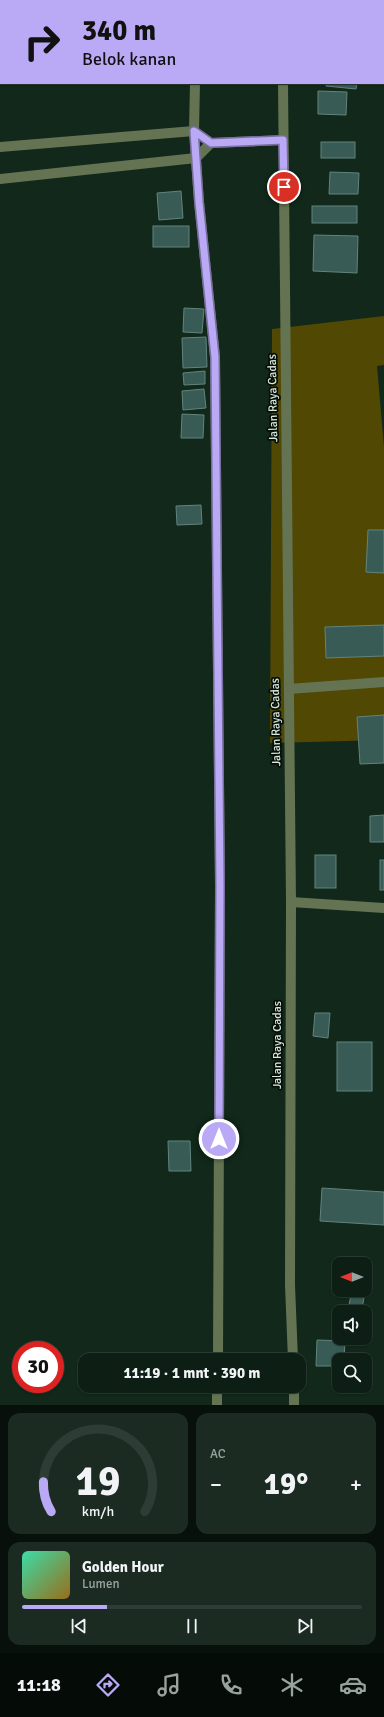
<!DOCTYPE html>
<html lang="id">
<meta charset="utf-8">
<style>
:root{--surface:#0d1e14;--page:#1b2b22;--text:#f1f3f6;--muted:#9aa2a0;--line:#2d3c34;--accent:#baaaf6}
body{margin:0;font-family:Signika,sans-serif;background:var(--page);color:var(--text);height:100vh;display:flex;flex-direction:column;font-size:15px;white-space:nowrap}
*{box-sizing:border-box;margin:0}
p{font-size:13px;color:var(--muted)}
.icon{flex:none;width:22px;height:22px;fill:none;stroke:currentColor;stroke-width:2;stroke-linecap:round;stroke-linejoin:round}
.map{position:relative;height:1405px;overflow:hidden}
.sheet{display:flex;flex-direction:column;gap:8px;padding:8px;background:#07100b;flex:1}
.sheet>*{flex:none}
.banner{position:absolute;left:0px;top:0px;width:384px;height:84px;box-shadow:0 1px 3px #0004,0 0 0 1px var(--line);background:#baaaf6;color:#111;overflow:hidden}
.needle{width:26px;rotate:270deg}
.buttons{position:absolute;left:332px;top:1257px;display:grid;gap:8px}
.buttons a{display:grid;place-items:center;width:40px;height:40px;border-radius:8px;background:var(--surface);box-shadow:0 1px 3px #0004,0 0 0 1px var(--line);font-size:20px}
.speed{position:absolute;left:12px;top:1341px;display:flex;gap:8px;font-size:20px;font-weight:700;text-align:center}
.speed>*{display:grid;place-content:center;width:52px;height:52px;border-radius:50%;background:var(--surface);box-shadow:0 1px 3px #0004,0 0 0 1px var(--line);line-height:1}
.speed .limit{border:6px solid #d22;background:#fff;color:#111}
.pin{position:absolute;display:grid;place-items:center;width:34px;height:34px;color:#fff;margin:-17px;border:2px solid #fff;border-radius:50%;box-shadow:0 1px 4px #0007}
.me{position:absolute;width:44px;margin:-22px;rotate:0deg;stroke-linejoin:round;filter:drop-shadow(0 0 3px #0008)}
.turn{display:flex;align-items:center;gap:14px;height:84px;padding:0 16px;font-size:18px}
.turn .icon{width:52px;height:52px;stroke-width:2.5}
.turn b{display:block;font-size:28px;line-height:34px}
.big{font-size:30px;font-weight:800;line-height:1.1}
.sheet .card{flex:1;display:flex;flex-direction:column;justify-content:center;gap:6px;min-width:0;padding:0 14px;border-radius:12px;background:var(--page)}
.sheet .dial{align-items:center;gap:0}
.dial svg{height:104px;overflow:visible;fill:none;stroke:var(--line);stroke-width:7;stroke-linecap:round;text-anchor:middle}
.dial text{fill:var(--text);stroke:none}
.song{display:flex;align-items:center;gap:12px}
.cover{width:48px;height:48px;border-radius:6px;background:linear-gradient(135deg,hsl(160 70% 55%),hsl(40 70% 35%))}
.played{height:4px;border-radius:2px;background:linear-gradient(90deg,var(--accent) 25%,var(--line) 25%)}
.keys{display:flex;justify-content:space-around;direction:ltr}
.heat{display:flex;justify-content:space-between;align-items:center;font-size:22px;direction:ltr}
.sheet .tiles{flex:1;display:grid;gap:8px;grid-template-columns:1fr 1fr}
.card:last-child{grid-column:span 2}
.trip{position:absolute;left:78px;top:1353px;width:228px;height:40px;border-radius:12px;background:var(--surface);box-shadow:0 1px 3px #0004,0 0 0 1px var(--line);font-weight:800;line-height:40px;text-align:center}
.dock{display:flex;height:64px;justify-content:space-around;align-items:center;background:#050c08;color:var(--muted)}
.dock .icon{width:28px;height:28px}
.dock .active{color:var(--accent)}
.dock b{font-size:18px;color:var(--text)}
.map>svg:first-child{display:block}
.green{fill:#514804}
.building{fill:#395b55;stroke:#61847e}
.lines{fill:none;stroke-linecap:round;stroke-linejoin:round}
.minor{stroke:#647453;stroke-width:10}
.route-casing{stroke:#796ea0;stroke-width:10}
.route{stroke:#baaaf6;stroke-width:7}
.labels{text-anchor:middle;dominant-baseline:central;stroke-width:3.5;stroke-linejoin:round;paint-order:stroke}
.street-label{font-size:12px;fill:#d8e6dc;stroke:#050f08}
</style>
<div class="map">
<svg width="384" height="1405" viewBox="0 0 384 1405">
<rect width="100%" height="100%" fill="#11281a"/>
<!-- green -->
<path class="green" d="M384,316v49l-7,1 7,81v293l-114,3 2,-414z"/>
<!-- building -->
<g class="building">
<rect x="338" y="0" width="27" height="1"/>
<path d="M327,83h30l-1,6 -30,-3z"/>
<path d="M318,91l29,1 -1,23 -28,-1z"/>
<rect x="321" y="142" width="34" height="16"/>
<path d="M330,172l29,1 -1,21h-29z"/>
<path d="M181,191l2,27 -24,2 -2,-27z"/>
<rect x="312" y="206" width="45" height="17"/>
<rect x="153" y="226" width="36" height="21"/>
<path d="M314,235l44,1 -1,37 -44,-2z"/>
<path d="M184,308l20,1 -2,24 -19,-1z"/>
<path d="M206,337l1,30 -24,1 -1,-30z"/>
<path d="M205,371v13l-21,1 -1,-12z"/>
<path d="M204,389l2,19 -23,2 -1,-19z"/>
<path d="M182,414l22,1 -1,23h-22z"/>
<path d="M201,505l1,19 -25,1 -1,-19z"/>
<path d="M368,530h16v43l-18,-1z"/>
<path d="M384,625v31l-58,2 -1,-31z"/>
<path d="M384,715v48l-24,1 -3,-47z"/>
<path d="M384,815v27h-14v-26z"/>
<rect x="315" y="855" width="21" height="33"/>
<rect x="380" y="860" width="4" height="30"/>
<path d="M315,1013h15l-2,25 -15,-2z"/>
<rect x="337" y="1042" width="35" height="49"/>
<path d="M168,1141h22l1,30h-22z"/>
<path d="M322,1188l62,4v33l-64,-4z"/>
<path d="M352,1290l13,3 -3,15 -13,-3z"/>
<path d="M317,1340l28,1 -1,19h-5v6h-23z"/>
</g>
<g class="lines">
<!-- minor -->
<g class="minor">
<path d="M282,0v1"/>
<path d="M196,1v-1"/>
<path d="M195,83l-1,48 5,71 16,155 5,529 -2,474"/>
<path d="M283,83l8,819 -1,383 3,75"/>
<path d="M0,147l194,-16 17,12 72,-3"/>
<path d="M0,179l196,-21 15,-15"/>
<path d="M289,689l95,-7"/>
<path d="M291,902l93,6"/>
<path d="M294,1386v19"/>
<path d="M217,1405v-19"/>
</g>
</g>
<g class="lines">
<!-- route casing -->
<g class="route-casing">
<path id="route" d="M219,1139l1,-253 -5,-529 -16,-155 -5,-71 17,12 72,-3 1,47"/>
</g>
<!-- route -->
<use href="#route" class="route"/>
</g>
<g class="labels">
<!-- street labels -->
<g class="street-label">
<text transform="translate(273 398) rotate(-91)">Jalan Raya Cadas</text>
<text transform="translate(276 722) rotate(-91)">Jalan Raya Cadas</text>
<text transform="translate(277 1045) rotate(-90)">Jalan Raya Cadas</text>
</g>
</g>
</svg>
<div class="buttons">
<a><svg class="needle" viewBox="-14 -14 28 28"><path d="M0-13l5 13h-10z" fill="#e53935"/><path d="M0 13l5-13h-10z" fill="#9aa2a0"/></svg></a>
<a><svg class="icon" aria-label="sound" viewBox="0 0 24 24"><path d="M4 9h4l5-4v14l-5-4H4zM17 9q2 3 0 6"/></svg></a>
<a><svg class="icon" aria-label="search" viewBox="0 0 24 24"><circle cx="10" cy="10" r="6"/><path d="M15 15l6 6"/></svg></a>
</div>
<div class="speed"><div class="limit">30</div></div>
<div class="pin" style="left:284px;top:187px;background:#d93025"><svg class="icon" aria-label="arrive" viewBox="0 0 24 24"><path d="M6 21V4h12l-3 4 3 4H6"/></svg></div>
<svg class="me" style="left:219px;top:1139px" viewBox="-20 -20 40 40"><circle r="17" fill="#baaaf6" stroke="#fff" stroke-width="3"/><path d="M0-11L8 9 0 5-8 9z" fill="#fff"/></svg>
<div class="trip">11:19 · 1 mnt · 390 m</div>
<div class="banner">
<div class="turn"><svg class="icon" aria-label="right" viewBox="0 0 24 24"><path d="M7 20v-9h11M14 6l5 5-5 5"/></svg><div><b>340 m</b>Belok kanan</div></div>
</div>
</div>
<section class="sheet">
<div class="tiles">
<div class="card dial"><svg viewBox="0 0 100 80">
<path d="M14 69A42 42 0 1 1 86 69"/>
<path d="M14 69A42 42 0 0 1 8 46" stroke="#baaaf6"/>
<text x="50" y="56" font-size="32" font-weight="700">19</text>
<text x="50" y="72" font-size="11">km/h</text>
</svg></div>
<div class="card"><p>AC</p>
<div class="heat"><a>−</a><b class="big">19°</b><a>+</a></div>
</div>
<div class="card">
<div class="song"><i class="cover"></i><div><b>Golden Hour</b><p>Lumen</p></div></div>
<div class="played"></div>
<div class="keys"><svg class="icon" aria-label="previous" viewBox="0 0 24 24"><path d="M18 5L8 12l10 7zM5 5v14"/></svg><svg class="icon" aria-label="pause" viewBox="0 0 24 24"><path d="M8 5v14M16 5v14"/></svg><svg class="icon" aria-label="next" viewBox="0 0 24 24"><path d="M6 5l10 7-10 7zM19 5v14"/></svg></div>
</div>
</div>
</section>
<nav class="dock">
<b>11:18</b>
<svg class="icon active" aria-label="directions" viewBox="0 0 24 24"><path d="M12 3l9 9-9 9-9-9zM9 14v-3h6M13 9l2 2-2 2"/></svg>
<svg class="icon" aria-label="music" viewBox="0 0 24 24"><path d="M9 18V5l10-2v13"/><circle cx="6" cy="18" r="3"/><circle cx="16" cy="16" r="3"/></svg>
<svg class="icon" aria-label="phone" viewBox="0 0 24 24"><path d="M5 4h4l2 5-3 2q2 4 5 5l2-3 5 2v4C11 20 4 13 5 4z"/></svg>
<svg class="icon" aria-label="climate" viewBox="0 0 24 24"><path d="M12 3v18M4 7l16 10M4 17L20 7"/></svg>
<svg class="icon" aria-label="car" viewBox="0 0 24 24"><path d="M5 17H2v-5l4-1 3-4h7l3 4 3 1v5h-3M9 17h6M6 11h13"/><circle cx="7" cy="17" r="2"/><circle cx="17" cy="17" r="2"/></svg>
</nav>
